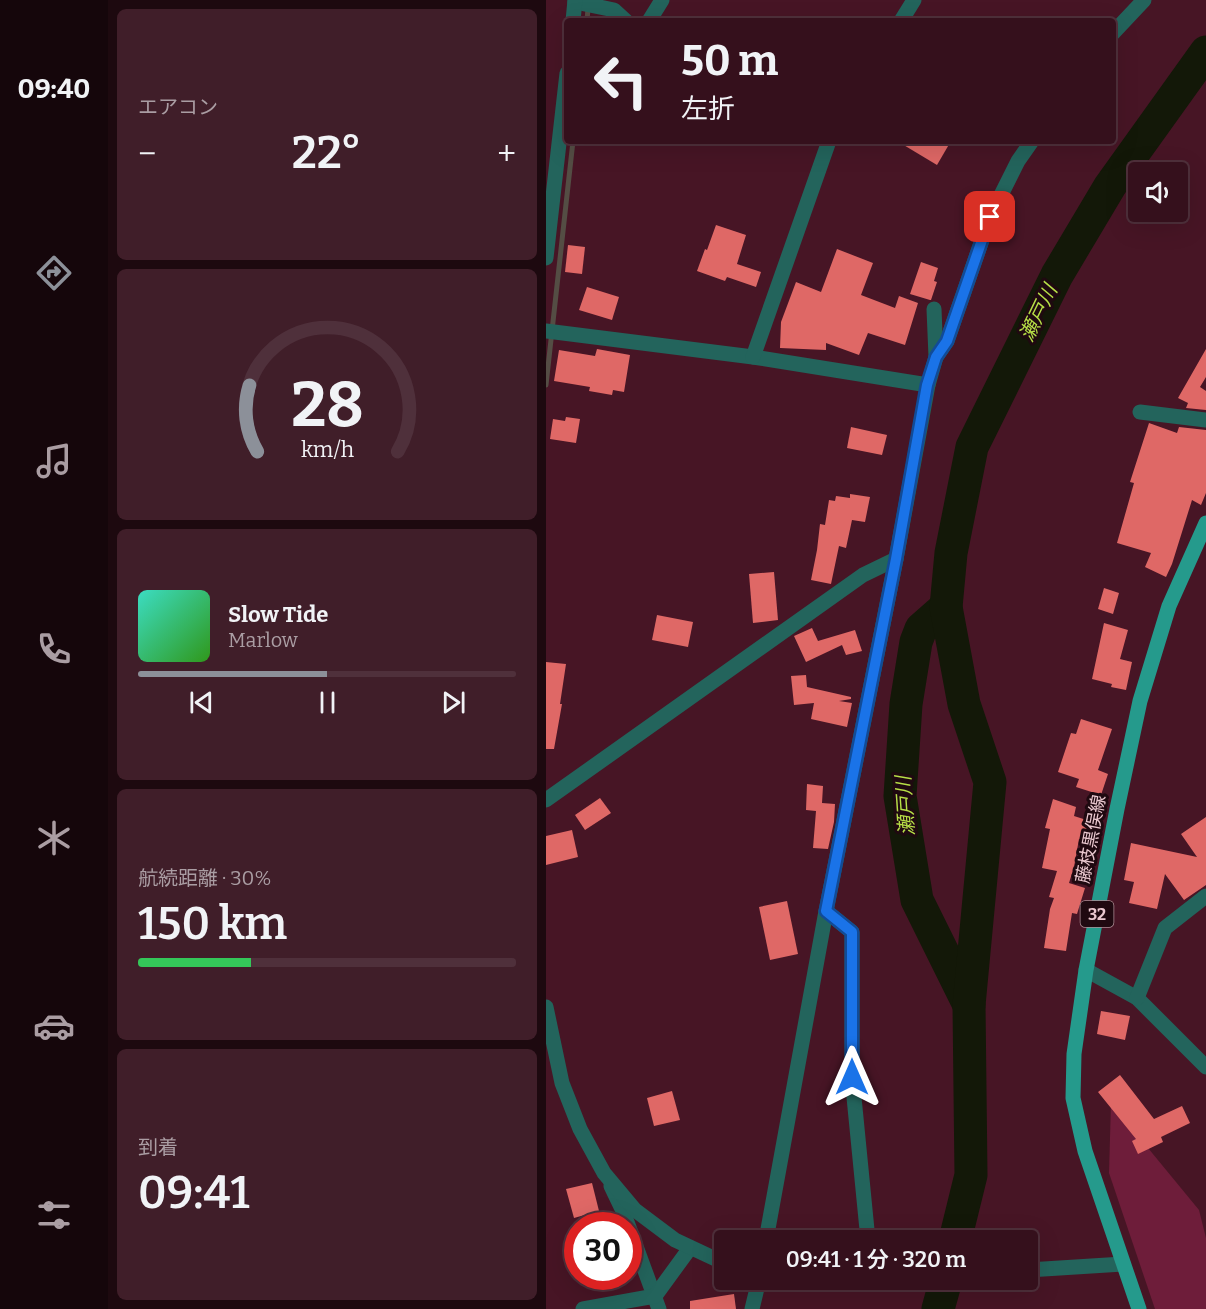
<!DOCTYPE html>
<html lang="ja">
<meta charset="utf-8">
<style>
:root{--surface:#35101c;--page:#401e29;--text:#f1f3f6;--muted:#aa9da3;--line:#4f303b;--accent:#8c9099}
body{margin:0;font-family:Bitter,"Noto Sans JP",serif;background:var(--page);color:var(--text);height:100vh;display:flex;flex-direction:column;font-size:22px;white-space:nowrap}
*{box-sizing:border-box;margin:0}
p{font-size:20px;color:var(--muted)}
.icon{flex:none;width:33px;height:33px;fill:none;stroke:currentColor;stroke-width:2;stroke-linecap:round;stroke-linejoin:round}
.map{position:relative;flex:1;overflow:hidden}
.side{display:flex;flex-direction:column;gap:9px;padding:9px;background:#1d090f;width:438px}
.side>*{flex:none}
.banner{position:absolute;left:18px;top:18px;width:552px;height:126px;border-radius:6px;box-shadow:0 6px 24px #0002,0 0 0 2px var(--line);background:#35101c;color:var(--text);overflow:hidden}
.fabs{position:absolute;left:582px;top:162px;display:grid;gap:12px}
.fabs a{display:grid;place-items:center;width:60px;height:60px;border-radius:6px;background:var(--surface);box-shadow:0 6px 24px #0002,0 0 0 2px var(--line);font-size:30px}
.speed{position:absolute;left:18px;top:1212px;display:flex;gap:12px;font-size:30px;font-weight:700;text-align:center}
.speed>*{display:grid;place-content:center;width:78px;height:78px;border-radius:50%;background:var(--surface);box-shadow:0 6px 24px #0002,0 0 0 2px var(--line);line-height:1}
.speed .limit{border:9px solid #d22;background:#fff;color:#111}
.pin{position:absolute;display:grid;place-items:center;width:51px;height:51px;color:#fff;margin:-26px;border-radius:12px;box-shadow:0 3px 9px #0006}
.me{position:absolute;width:66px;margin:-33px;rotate:0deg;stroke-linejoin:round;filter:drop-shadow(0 0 4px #0008)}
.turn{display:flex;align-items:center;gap:21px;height:126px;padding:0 18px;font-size:27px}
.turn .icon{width:78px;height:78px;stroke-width:2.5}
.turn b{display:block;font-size:42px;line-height:51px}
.big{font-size:45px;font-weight:600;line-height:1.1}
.side .card{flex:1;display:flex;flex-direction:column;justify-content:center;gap:9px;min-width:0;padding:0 21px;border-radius:9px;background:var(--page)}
.side .dial{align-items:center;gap:0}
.dial svg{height:156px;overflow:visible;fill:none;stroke:var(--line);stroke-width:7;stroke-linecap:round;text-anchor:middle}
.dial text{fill:var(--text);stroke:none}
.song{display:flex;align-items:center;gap:18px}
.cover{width:72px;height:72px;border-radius:9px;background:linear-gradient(135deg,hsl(170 70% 55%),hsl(110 70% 35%))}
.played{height:6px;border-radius:3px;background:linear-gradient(90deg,var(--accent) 50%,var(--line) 50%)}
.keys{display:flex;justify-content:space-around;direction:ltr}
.heat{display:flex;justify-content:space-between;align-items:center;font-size:33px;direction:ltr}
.charge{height:9px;border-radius:4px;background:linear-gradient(90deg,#34c759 30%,var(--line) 0)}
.trip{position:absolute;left:168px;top:1230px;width:324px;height:60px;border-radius:6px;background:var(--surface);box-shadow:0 6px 24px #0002,0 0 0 2px var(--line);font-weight:600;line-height:60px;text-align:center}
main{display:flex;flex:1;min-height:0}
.menu{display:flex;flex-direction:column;width:108px;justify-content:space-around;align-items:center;background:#15060b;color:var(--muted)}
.menu .icon{width:42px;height:42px}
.menu .selected{color:var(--accent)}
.menu b{font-size:27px;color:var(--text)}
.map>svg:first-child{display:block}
.green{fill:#6e1d3a}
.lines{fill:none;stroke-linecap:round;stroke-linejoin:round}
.stream{stroke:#544d44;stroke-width:5}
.river{stroke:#131808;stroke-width:33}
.building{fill:#df6866}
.minor{stroke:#23645c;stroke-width:15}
.tertiary{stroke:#23645c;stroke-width:15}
.primary{stroke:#259a8c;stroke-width:15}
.route-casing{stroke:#114b97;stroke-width:15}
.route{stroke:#1a73e8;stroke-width:10}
.labels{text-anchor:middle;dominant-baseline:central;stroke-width:6;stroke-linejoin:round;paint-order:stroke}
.shield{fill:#1f0910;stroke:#ae8f96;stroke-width:1.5}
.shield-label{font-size:16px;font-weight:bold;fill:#ebc9d0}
.street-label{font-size:18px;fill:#ebc9d0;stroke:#1f0910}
.water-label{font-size:20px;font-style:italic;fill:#b7df47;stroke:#1f0910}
</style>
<main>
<nav class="menu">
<b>09:40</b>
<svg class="icon selected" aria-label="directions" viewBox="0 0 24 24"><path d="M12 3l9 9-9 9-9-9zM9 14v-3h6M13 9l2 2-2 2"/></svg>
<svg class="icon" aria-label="music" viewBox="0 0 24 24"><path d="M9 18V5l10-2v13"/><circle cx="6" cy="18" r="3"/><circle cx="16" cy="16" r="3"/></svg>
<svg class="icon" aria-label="phone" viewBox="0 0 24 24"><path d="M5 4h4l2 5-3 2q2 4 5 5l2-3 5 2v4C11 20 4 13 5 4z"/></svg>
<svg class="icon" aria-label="climate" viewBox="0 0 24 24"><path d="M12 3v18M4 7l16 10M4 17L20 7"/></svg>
<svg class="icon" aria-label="car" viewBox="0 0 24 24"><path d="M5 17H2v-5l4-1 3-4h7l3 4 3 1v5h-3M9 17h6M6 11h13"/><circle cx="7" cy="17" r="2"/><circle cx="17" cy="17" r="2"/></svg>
<svg class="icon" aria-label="filters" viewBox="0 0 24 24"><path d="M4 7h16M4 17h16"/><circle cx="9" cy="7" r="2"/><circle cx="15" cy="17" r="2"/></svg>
</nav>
<section class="side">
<div class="card"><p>エアコン</p>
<div class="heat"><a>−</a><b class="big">22°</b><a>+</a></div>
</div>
<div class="card dial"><svg viewBox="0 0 100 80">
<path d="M14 69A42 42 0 1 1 86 69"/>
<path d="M14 69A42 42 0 0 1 10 35" stroke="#8c9099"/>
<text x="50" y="56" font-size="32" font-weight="700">28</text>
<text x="50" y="72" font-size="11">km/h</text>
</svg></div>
<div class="card">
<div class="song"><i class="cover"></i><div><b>Slow Tide</b><p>Marlow</p></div></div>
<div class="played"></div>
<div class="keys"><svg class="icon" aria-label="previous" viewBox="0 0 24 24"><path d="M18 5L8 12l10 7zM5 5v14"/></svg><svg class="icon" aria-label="pause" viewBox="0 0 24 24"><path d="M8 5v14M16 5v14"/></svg><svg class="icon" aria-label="next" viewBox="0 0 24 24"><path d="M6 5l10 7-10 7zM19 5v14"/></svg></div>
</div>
<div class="card"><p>航続距離 · 30%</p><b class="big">150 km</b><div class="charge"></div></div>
<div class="card"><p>到着</p><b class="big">09:41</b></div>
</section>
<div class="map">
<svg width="660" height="1309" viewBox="0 0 660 1309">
<rect width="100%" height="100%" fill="#471525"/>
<!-- green -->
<path class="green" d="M565,1103l88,107 7,28v71h-51l-46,-136z"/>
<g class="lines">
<!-- stream -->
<g class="stream">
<path d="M41,21l1,-13"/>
<path d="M0,385l27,-244"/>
</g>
<!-- river -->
<g class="river">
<path d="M400,607l-25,22 -5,13 -10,62 -6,92 17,104 52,105"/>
<path d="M409,1240l16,-65 -2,-170 21,-223 -26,-78 -18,-97 5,-54 21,-106 85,-172 53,-89 96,-134"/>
<path d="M392,1309l8,-29"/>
</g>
</g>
<!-- building -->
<g class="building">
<path d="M351,141h54l-14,24z"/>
<path d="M170,225l30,10 -9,29 24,8 -5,15 -29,-10 -2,4 -28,-10 8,-22 2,1z"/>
<path d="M22,245l17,2 -3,27 -17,-2z"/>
<path d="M291,249l36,14 -12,32 34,13 4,-12 19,7 -13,42 -37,-12 -9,22 -33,-12v7l-46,-2 1,-26 15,-40 25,10z"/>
<path d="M375,262l17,6 -4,13 3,1 -6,18h-1l-20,-6z"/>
<path d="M41,287l32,10 -7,23 -33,-10z"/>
<path d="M51,349l33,6 -6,37 -11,-2 -1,5 -23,-4 1,-4 -36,-6 5,-31 36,6z"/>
<path d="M660,349v28l-6,10 6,4v19l-20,-2 2,-5 -10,-5z"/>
<path d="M20,417l14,2 -4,24 -26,-4 3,-20 12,2z"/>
<path d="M603,423l28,10 2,-6 27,3v63l-5,12 -9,-5 -20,64 -6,13 -21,-10 6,-14 -34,-10 17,-60 -4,-1z"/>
<path d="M305,427l36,8 -5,20 -35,-7z"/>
<path d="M304,494l20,3 -5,25 -13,-2 -6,28 -7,-2 -8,38 -20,-4 6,-30 3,-26 5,1 4,-25 6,1 1,-5 14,2z"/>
<path d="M228,572l4,48 -25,3 -4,-49z"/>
<path d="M558,588l15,5 -6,21 -15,-5z"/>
<path d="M111,615l36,7 -5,25 -36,-7z"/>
<path d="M558,623l24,7 -8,29 12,3 -6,28 -15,-3 1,-3 -20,-5z"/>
<path d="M266,628l6,13 37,-11 7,21 -16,4 -4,-10 -36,17 -12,-26z"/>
<path d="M0,662l20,2 -6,40h2l-8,45h-8z"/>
<path d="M260,675l1,12 44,10v2l-12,2 13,2 -5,24 -36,-8 3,-16 -20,2 -3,-29z"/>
<path d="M535,719l31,10 -14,41 10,4 -7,21 -25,-8 3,-8 -21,-7 13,-39 5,1z"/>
<path d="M261,784l16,2 -1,17 13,1 -1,18 -6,27 -15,-1 3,-37 -10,-1z"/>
<path d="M54,798l11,15 -26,17 -10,-15z"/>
<path d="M507,799l23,8 -2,9 25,8 -5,19 -15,-4 -5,28 -5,16 16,5 -8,26 -5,-1 -6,38 -22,-3 6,-39 4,-11 -5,-1 8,-26 -15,-3 8,-39 -5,-1z"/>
<path d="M660,817v68l-22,15 -19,-26 -8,35 -28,-6 5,-21 -10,-2 7,-37 66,14 -16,-23z"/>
<path d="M26,830l6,27 -32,8v-29z"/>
<path d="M241,901l11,53 -28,6 -11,-53z"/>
<path d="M555,1011l29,5 -5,24 -28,-6z"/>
<path d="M574,1075l34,44 28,-13 8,17 -29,14 2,5 -25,12 -6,-13 4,-2 -38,-47z"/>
<path d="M126,1091l8,29 -26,6 -7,-28z"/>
<path d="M46,1183l7,28 -25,7 -8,-29z"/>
<path d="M188,1294l2,15h-46v-8z"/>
</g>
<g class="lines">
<!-- minor -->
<g class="minor">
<path d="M29,2l39,8 12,11"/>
<path d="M103,21l13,-21"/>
<path d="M355,21l13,-21"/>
<path d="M567,33l31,-33"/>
<path d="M0,331l207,26 175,28"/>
<path d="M207,357l76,-216"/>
<path d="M390,357l11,-16 43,-124 28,-56 14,-20"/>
<path d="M594,412l66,8"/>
<path d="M0,800l317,-225 33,-16"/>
<path d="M280,911l26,21v145l16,163"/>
<path d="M540,970l51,28 69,69"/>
<path d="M591,998l28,-70 41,-32"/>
<path d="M65,1186l12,25 36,98"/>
<path d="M220,1240l60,-329 70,-352 32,-174 8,-28 -2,-48"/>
<path d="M37,1309l72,-13 35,-48"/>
<path d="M206,1309l7,-29"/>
</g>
<!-- tertiary -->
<g class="tertiary">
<path d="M27,21l2,-21"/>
<path d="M0,258l21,-185"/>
<path d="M0,1007l16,76 18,46 24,44 31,37 40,30 49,23"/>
<path d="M482,1270l95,-6"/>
<path d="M289,1280h41"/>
</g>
<!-- primary -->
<path class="primary" d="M593,1309l-54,-158 -12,-53 1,-44 12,-84 31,-161 23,-108 29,-95 37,-83"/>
</g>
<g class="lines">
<!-- route casing -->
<g class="route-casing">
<path id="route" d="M306,1077v-145l-26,-21 70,-352 31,-174 9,-28 11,-16 43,-124"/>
</g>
<!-- route -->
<use href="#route" class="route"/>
</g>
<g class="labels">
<!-- shield labels -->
<rect class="shield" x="534.5" y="901" width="33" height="26" rx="4.5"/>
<g class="shield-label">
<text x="551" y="914">32</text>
</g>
<!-- street labels -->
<g class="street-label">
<text transform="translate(545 839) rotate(-79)">藤枝黒俣線</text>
</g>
<!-- water labels -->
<g class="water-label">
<text transform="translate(492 313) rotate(-64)">瀬戸川</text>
<text transform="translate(359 806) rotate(-94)">瀬戸川</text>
</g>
</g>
</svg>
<div class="fabs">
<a><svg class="icon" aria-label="sound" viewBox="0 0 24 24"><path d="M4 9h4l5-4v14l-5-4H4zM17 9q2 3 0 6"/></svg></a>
</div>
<div class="speed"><div class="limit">30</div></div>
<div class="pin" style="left:444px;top:217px;background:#d93025"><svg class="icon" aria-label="arrive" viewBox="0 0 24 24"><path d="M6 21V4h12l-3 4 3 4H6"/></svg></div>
<svg class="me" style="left:306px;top:1077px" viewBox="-20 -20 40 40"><path d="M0-17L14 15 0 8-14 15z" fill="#1a73e8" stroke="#fff" stroke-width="4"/></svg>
<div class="trip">09:41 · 1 分 · 320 m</div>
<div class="banner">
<div class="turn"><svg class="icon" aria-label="left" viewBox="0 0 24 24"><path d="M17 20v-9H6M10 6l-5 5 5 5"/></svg><div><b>50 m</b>左折</div></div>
</div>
</div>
</main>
